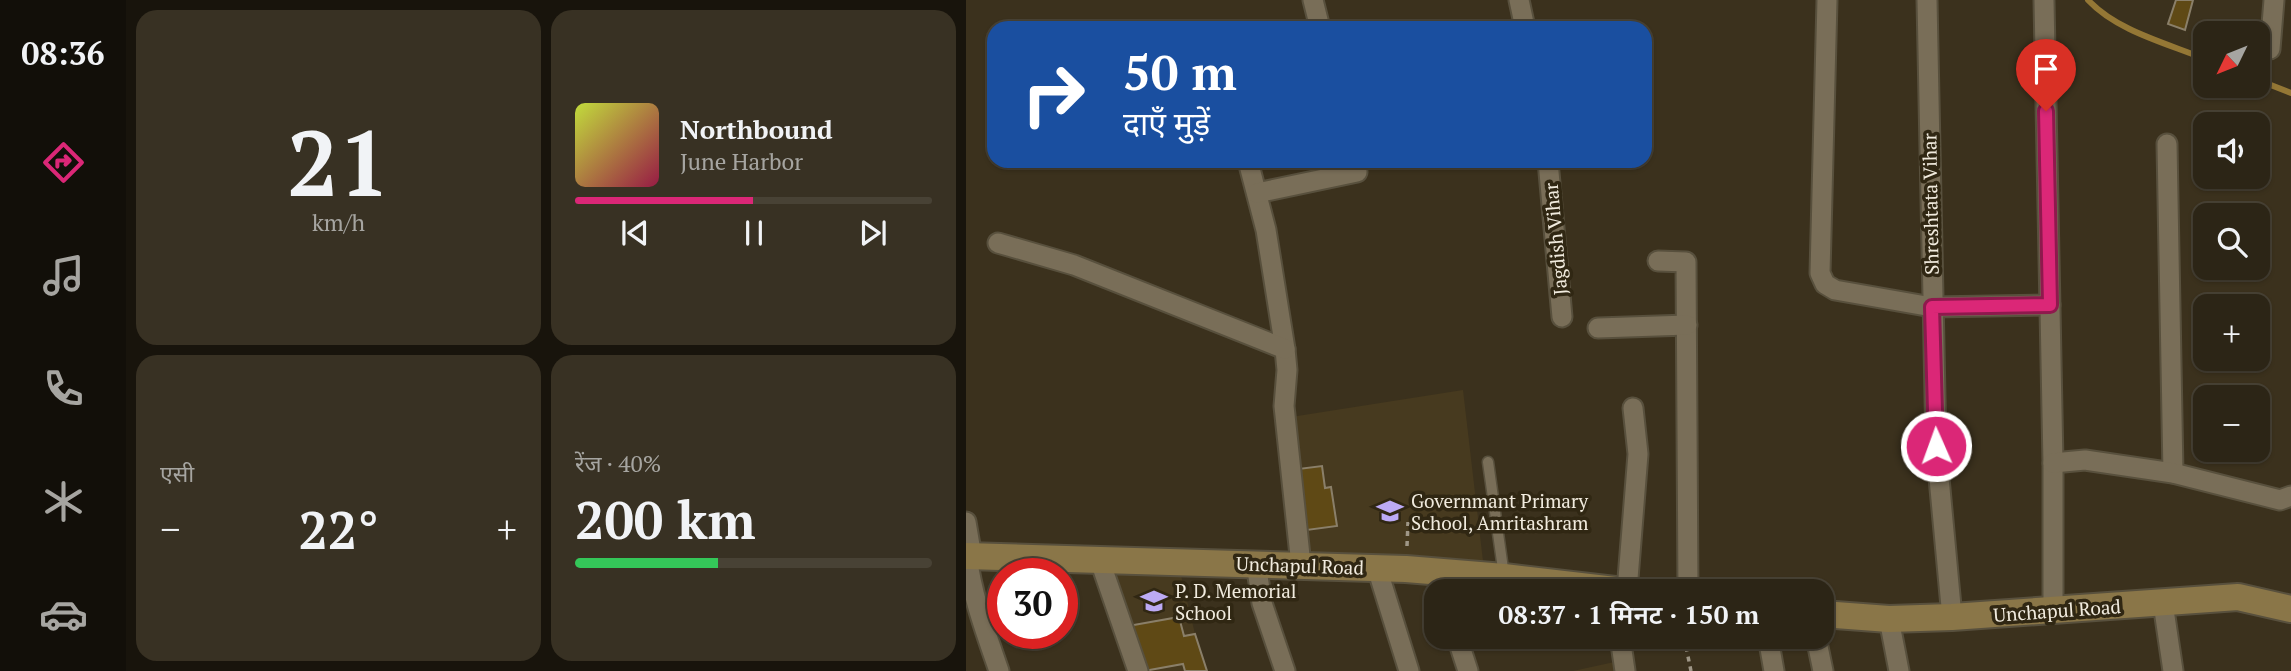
<!DOCTYPE html>
<html lang="hi">
<meta charset="utf-8">
<style>
:root{--surface:#2c2516;--page:#383123;--text:#f1f3f6;--muted:#a6a5a1;--line:#484235;--accent:#db2777}
body{margin:0;font-family:"PT Serif","Noto Sans Devanagari",serif;background:var(--page);color:var(--text);height:100vh;display:flex;flex-direction:column;font-size:26px;white-space:nowrap}
*{box-sizing:border-box;margin:0}
p{font-size:23px;color:var(--muted)}
.icon{flex:none;width:38px;height:38px;fill:none;stroke:currentColor;stroke-width:2;stroke-linecap:round;stroke-linejoin:round}
.map{position:relative;flex:1;overflow:hidden}
.panel{display:flex;flex-direction:column;gap:10px;padding:10px;background:#18140c;width:840px}
.panel>*{flex:none}
.top-card{position:absolute;left:21px;top:21px;width:665px;height:147px;border-radius:21px;box-shadow:0 2px 5px #0004,0 0 0 2px var(--line);background:#1a4fa0;color:#fff;overflow:hidden}
.needle{width:46px;rotate:227deg}
.fabs{position:absolute;left:1227px;top:21px;display:grid;gap:14px}
.fabs a{display:grid;place-items:center;width:77px;height:77px;border-radius:14px;background:var(--surface);box-shadow:0 2px 5px #0004,0 0 0 2px var(--line);font-size:35px}
.speed{position:absolute;left:21px;top:558px;display:flex;gap:14px;font-size:35px;font-weight:700;text-align:center}
.speed>*{display:grid;place-content:center;width:91px;height:91px;border-radius:50%;background:var(--surface);box-shadow:0 2px 5px #0004,0 0 0 2px var(--line);line-height:1}
.speed .limit{border:10px solid #d22;background:#fff;color:#111}
.pin{position:absolute;display:grid;place-items:center;width:60px;height:60px;color:#fff;margin:-72px -30px;border-radius:50% 50% 50% 0;rotate:-45deg;box-shadow:0 0 7px #0007}
.pin .icon{rotate:45deg}
.me{position:absolute;width:77px;margin:-38px;rotate:358deg;stroke-linejoin:round;filter:drop-shadow(0 0 5px #0008)}
.turn{display:flex;align-items:center;gap:24px;height:147px;padding:0 21px;font-size:32px}
.turn .icon{width:91px;height:91px;stroke-width:2.5}
.turn b{display:block;font-size:49px;line-height:60px}
.big{font-size:52px;font-weight:600;line-height:1.1}
.panel .card{flex:1;display:flex;flex-direction:column;justify-content:center;gap:10px;min-width:0;padding:0 24px;border-radius:21px;background:var(--page)}
.panel .dial{align-items:center;gap:0}
.dial b{font-size:91px;line-height:1}
.song{display:flex;align-items:center;gap:21px}
.cover{width:84px;height:84px;border-radius:10px;background:linear-gradient(135deg,hsl(70 70% 55%),hsl(340 70% 35%))}
.played{height:7px;border-radius:4px;background:linear-gradient(90deg,var(--accent) 50%,var(--line) 50%)}
.keys{display:flex;justify-content:space-around;direction:ltr}
.heat{display:flex;justify-content:space-between;align-items:center;font-size:38px;direction:ltr}
.charge{height:10px;border-radius:5px;background:linear-gradient(90deg,#34c759 40%,var(--line) 0)}
.panel .tiles{flex:1;display:grid;gap:10px;grid-template-columns:repeat(2,1fr)}
.trip{position:absolute;left:458px;top:579px;width:410px;height:70px;border-radius:21px;background:var(--surface);box-shadow:0 2px 5px #0004,0 0 0 2px var(--line);font-weight:600;line-height:70px;text-align:center}
main{display:flex;flex:1;min-height:0}
.menu{display:flex;flex-direction:column;width:126px;justify-content:space-around;align-items:center;background:#120f09;color:var(--muted)}
.menu .icon{width:49px;height:49px}
.menu .current{color:var(--accent)}
.menu b{font-size:32px;color:var(--text)}
.map>svg:first-child{display:block}
.built{fill:#473a1f}
.lines{fill:none;stroke-linecap:round;stroke-linejoin:round}
.stream{stroke:#947735;stroke-width:6}
.building{fill:#5f4915;stroke:#8a7f69;stroke-width:2}
.lane-casing{stroke:#58503d;stroke-width:13}
.street-casing{stroke:#58503d;stroke-width:23}
.secondary-casing{stroke:#58503d;stroke-width:30}
.path{stroke:#9f9787;stroke-width:3.5;stroke-dasharray:5 5;stroke-linecap:butt}
.lane{stroke:#796e58;stroke-width:10}
.street{stroke:#796e58;stroke-width:19}
.secondary{stroke:#8a7648;stroke-width:26}
.route-casing{stroke:#8e194d;stroke-width:18}
.route{stroke:#db2777;stroke-width:12}
.labels{text-anchor:middle;dominant-baseline:central;stroke-width:7;stroke-linejoin:round;paint-order:stroke}
.street-label{font-size:19px;fill:#f1ebde;stroke:#302713}
.poi-label{font-size:19px;fill:#f1ebde;stroke:#302713;text-anchor:start}
</style>
<main>
<nav class="menu">
<b>08:36</b>
<svg class="icon current" aria-label="directions" viewBox="0 0 24 24"><path d="M12 3l9 9-9 9-9-9zM9 14v-3h6M13 9l2 2-2 2"/></svg>
<svg class="icon" aria-label="music" viewBox="0 0 24 24"><path d="M9 18V5l10-2v13"/><circle cx="6" cy="18" r="3"/><circle cx="16" cy="16" r="3"/></svg>
<svg class="icon" aria-label="phone" viewBox="0 0 24 24"><path d="M5 4h4l2 5-3 2q2 4 5 5l2-3 5 2v4C11 20 4 13 5 4z"/></svg>
<svg class="icon" aria-label="climate" viewBox="0 0 24 24"><path d="M12 3v18M4 7l16 10M4 17L20 7"/></svg>
<svg class="icon" aria-label="car" viewBox="0 0 24 24"><path d="M5 17H2v-5l4-1 3-4h7l3 4 3 1v5h-3M9 17h6M6 11h13"/><circle cx="7" cy="17" r="2"/><circle cx="17" cy="17" r="2"/></svg>
</nav>
<section class="panel">
<div class="tiles">
<div class="card dial"><b>21</b><p>km/h</p></div>
<div class="card">
<div class="song"><i class="cover"></i><div><b>Northbound</b><p>June Harbor</p></div></div>
<div class="played"></div>
<div class="keys"><svg class="icon" aria-label="previous" viewBox="0 0 24 24"><path d="M18 5L8 12l10 7zM5 5v14"/></svg><svg class="icon" aria-label="pause" viewBox="0 0 24 24"><path d="M8 5v14M16 5v14"/></svg><svg class="icon" aria-label="next" viewBox="0 0 24 24"><path d="M6 5l10 7-10 7zM19 5v14"/></svg></div>
</div>
<div class="card"><p>एसी</p>
<div class="heat"><a>−</a><b class="big">22°</b><a>+</a></div>
</div>
<div class="card"><p>रेंज · 40%</p><b class="big">200 km</b><div class="charge"></div></div>
</div>
</section>
<div class="map">
<svg width="1325" height="671" viewBox="0 0 1325 671">
<rect width="100%" height="100%" fill="#3b311d"/>
<!-- built -->
<g class="built">
<path d="M497,390l20,171 -175,-5 -17,-139z"/>
<path d="M152,567l62,4 15,63 12,37h-63l-32,-95z"/>
<path d="M653,661l2,10h-48z"/>
</g>
<g class="lines">
<!-- stream -->
<g class="stream">
<path d="M1122,0c29,31 78,43 117,59"/>
<path d="M1292,80l33,13"/>
</g>
</g>
<!-- building -->
<g class="building">
<path d="M1210,0h17l-8,30 -17,-6z"/>
<path d="M356,466l3,22 6,-1 6,39 -30,4 -9,-61z"/>
<path d="M213,617l5,19 11,-2 12,37h-22l-2,-7 -39,7 -16,-45z"/>
</g>
<g class="lines">
<!-- lane casing -->
<g class="lane-casing">
<path id="lane" d="M522,462l16,114"/>
</g>
<!-- street casing -->
<g class="street-casing">
<g id="street">
<path d="M347,0l7,28"/>
<path d="M553,0l6,28"/>
<path d="M861,0l-7,273 5,11 10,6 97,17 118,-2"/>
<path d="M961,0l9,446 16,171"/>
<path d="M1078,1l9,462v146"/>
<path d="M1304,49l4,-49"/>
<path d="M1201,144l6,329"/>
<path d="M282,161l18,69 19,119 2,21 -3,36 17,159"/>
<path d="M582,161l14,156"/>
<path d="M291,193l100,-21 -3,-11"/>
<path d="M32,243l76,22 211,84"/>
<path d="M692,261l28,1 2,330"/>
<path d="M632,328l89,-3"/>
<path d="M1087,463l32,-3 88,13 107,27 11,-4"/>
<path d="M0,522l6,35"/>
<path d="M1,556c5,40 19,77 32,115"/>
<path d="M134,561l38,110"/>
<path d="M290,563l6,40 23,68"/>
<path d="M411,568l32,103"/>
<path d="M661,591l11,-137 -5,-46"/>
<path d="M1197,603l10,68"/>
<path d="M923,619l10,52"/>
<path d="M491,637l11,34"/>
<path d="M654,637l5,34"/>
<path d="M802,637l6,34"/>
<path d="M850,637l7,34"/>
</g>
</g>
<!-- secondary casing -->
<g class="secondary-casing">
<g id="secondary">
<path d="M0,556l440,13 98,8 128,15"/>
<path d="M856,614l67,5 63,-2 286,-20 53,12"/>
</g>
</g>
<!-- path -->
<g class="path">
<path d="M441,546l1,-24"/>
<path d="M718,637l7,34"/>
</g>
<!-- lane -->
<use href="#lane" class="lane"/>
<!-- street -->
<use href="#street" class="street"/>
<!-- secondary -->
<use href="#secondary" class="secondary"/>
</g>
<g class="lines">
<!-- route casing -->
<g class="route-casing">
<path id="route" d="M970,446l-4,-139 118,-2 -4,-194"/>
</g>
<!-- route -->
<use href="#route" class="route"/>
</g>
<!-- icons -->
<defs>
<g id="school-bare" transform="scale(2.1)"><path d="M0-5L7-2L0 1L-7-2ZM-4 1L0 2.5L4 1V4Q0 6-4 4Z" fill="#bcaaf5" stroke="#302713" stroke-width="2.5" paint-order="stroke"/></g>
</defs>
<g fill-rule="evenodd">
<use href="#school-bare" x="424" y="511"/>
<use href="#school-bare" x="188" y="601"/>
</g>
<g class="labels">
<!-- street labels -->
<g class="street-label">
<text transform="translate(964 204) rotate(-91)">Shreshtata Vihar</text>
<text transform="translate(589 239) rotate(-95)">Jagdish Vihar</text>
<text transform="translate(334 565) rotate(2)">Unchapul Road</text>
<text transform="translate(1091 610) rotate(-4)">Unchapul Road</text>
</g>
<!-- poi labels -->
<g class="poi-label">
<text x="445" y="500">Governmant Primary<tspan x="445" dy="22">School, Amritashram</tspan></text>
<text x="209" y="590">P. D. Memorial<tspan x="209" dy="22">School</tspan></text>
</g>
</g>
</svg>
<div class="fabs">
<a><svg class="needle" viewBox="-14 -14 28 28"><path d="M0-13l5 13h-10z" fill="#e53935"/><path d="M0 13l5-13h-10z" fill="#a6a5a1"/></svg></a>
<a><svg class="icon" aria-label="sound" viewBox="0 0 24 24"><path d="M4 9h4l5-4v14l-5-4H4zM17 9q2 3 0 6"/></svg></a>
<a><svg class="icon" aria-label="search" viewBox="0 0 24 24"><circle cx="10" cy="10" r="6"/><path d="M15 15l6 6"/></svg></a>
<a>+</a>
<a>−</a>
</div>
<div class="speed"><div class="limit">30</div></div>
<div class="pin" style="left:1080px;top:111px;background:#d93025"><svg class="icon" aria-label="arrive" viewBox="0 0 24 24"><path d="M6 21V4h12l-3 4 3 4H6"/></svg></div>
<svg class="me" style="left:970px;top:446px" viewBox="-20 -20 40 40"><circle r="17" fill="#db2777" stroke="#fff" stroke-width="3"/><path d="M0-11L8 9 0 5-8 9z" fill="#fff"/></svg>
<div class="trip">08:37 · 1 मिनट · 150 m</div>
<div class="top-card">
<div class="turn"><svg class="icon" aria-label="right" viewBox="0 0 24 24"><path d="M7 20v-9h11M14 6l5 5-5 5"/></svg><div><b>50 m</b>दाएँ मुड़ें</div></div>
</div>
</div>
</main>
